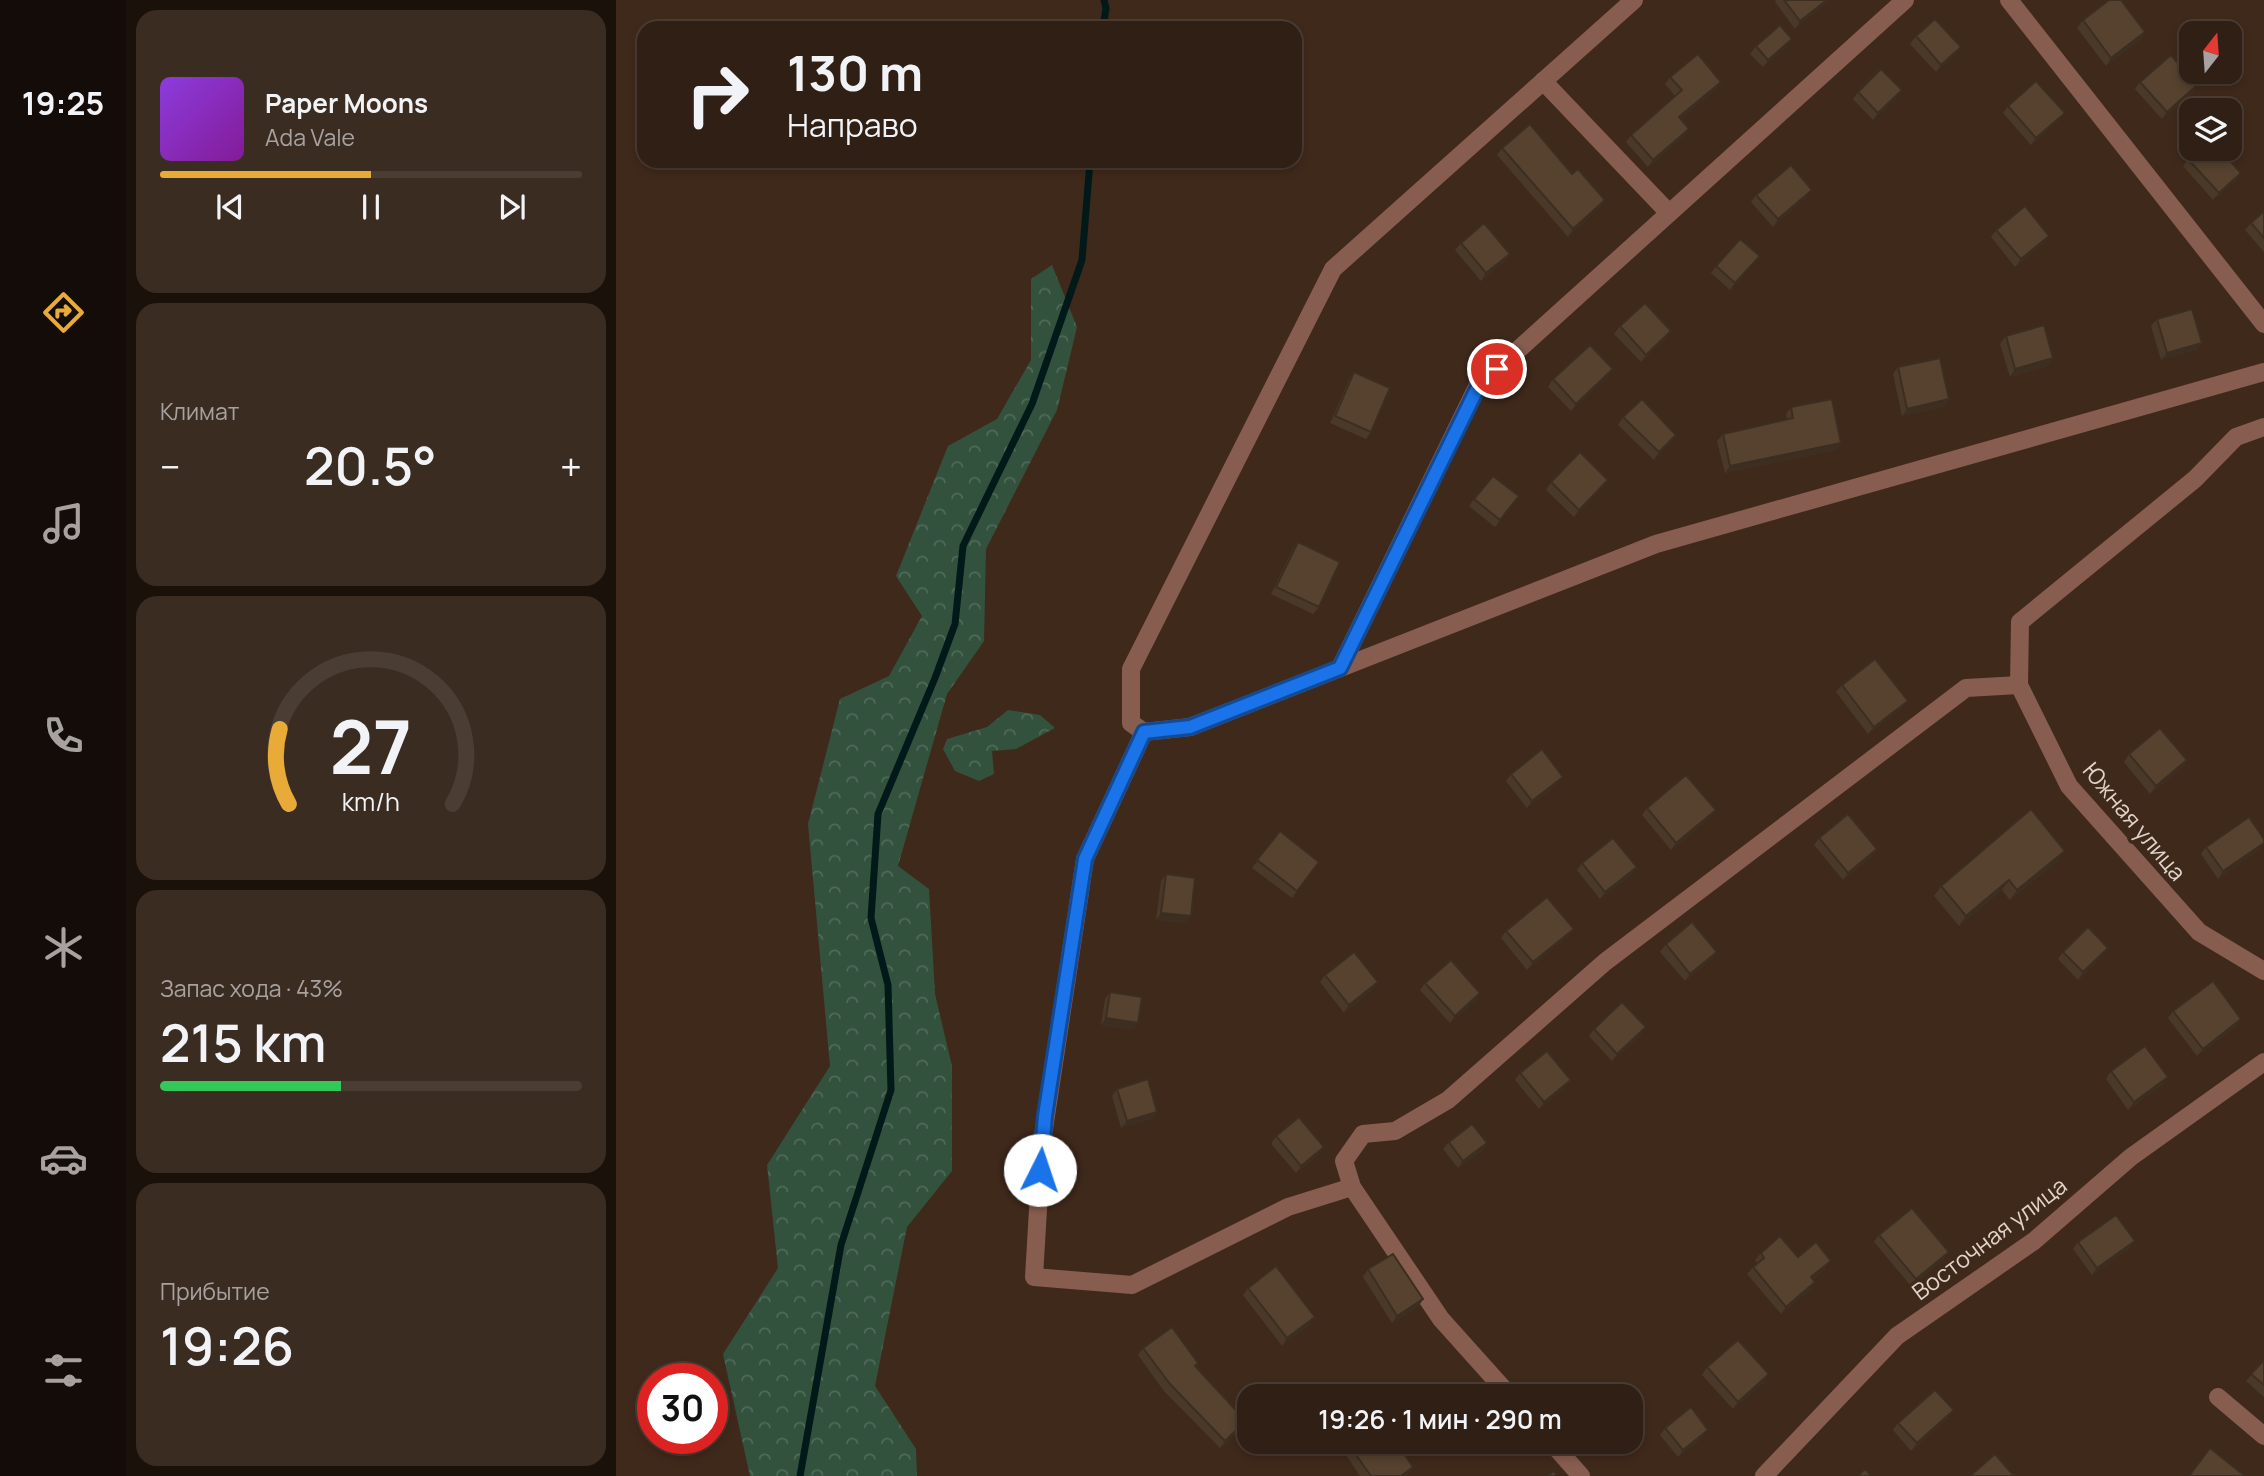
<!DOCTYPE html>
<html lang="ru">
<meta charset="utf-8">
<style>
:root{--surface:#2f1f14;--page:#3b2c22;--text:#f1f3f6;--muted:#a7a2a0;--line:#4a3d34;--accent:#e9ab38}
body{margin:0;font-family:Manrope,sans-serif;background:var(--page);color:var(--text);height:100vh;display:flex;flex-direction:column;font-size:26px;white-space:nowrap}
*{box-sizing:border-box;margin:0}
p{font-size:23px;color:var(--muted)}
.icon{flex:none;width:38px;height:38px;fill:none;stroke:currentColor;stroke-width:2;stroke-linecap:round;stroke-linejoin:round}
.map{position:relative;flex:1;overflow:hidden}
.panel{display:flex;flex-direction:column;gap:10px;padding:10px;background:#1a110b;width:490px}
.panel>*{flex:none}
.hud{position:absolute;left:21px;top:21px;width:665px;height:147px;border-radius:21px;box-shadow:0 4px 10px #0003,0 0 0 2px var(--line);background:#2f1f14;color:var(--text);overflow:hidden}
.needle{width:46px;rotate:17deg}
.controls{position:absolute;left:1563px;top:21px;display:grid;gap:14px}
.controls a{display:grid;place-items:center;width:63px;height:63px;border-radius:14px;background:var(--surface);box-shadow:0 4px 10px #0003,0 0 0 2px var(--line);font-size:35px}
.speed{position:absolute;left:21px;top:1363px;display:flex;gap:14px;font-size:35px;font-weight:700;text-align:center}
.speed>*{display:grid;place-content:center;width:91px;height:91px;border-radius:50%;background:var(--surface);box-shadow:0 4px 10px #0003,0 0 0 2px var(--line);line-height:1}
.speed .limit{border:10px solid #d22;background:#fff;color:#111}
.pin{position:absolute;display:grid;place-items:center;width:60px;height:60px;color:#fff;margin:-30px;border:4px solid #fff;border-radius:50%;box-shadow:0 2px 7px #0007}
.me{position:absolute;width:77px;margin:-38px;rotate:4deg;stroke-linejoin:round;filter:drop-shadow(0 0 5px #0008)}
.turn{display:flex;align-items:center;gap:24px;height:147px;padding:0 35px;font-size:32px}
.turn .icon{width:91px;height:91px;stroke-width:2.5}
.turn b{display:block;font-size:49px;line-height:60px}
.big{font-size:52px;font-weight:600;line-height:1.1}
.panel .tile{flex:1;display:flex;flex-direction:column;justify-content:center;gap:10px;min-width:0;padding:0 24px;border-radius:21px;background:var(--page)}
.panel .dial{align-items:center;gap:0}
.dial svg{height:182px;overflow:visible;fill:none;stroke:var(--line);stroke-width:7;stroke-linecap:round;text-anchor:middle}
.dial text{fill:var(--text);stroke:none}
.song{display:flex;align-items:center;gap:21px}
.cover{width:84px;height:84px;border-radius:10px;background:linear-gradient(135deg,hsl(270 70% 55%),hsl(290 70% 35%))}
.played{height:7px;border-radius:4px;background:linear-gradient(90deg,var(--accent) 50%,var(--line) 50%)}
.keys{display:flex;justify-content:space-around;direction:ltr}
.heat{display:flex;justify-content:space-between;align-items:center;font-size:38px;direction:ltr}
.charge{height:10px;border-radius:5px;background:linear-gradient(90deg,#34c759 43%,var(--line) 0)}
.trip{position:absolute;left:621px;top:1384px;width:406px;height:70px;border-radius:21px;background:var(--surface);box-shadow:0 4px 10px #0003,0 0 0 2px var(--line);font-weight:600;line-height:70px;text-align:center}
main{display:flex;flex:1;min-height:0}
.menu{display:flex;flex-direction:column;width:126px;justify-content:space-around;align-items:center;background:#130c08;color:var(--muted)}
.menu .icon{width:49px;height:49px}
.menu .active{color:var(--accent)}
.menu b{font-size:32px;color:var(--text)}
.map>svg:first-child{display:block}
.forest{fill:url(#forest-crowns)}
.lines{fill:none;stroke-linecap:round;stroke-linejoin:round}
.stream{stroke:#02191a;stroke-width:7}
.minor{stroke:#875d4f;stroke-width:18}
.wall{fill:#4a3928}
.shaded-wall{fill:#3c2e21}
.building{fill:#56422f;stroke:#3c2e21;stroke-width:2}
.route-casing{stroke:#114b97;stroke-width:18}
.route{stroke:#1a73e8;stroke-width:12}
.labels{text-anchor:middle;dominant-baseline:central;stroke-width:7;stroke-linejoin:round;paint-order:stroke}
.street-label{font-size:23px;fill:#e2d4cb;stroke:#3f291b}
</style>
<main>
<nav class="menu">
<b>19:25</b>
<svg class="icon active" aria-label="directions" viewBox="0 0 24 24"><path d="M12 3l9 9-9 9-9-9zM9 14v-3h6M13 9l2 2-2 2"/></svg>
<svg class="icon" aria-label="music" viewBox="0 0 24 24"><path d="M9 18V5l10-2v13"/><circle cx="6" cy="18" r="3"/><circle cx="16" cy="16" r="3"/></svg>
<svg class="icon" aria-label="phone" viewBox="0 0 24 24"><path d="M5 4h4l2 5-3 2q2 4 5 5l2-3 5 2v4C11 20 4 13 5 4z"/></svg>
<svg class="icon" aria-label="climate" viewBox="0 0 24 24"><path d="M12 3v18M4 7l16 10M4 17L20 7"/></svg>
<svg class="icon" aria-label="car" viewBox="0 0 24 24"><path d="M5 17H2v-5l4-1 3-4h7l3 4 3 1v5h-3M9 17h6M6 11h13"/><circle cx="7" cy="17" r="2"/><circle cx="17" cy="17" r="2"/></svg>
<svg class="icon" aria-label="filters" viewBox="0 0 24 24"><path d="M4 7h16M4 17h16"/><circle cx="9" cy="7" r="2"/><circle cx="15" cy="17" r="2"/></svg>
</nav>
<section class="panel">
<div class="tile">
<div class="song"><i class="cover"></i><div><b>Paper Moons</b><p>Ada Vale</p></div></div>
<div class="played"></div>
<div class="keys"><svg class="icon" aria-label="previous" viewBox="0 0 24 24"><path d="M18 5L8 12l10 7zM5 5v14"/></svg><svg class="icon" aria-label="pause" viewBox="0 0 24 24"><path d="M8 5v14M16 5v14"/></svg><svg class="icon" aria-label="next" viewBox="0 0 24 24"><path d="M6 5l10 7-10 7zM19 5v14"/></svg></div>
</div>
<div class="tile"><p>Климат</p>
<div class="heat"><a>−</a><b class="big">20.5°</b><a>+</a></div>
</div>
<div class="tile dial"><svg viewBox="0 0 100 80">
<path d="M14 69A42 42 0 1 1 86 69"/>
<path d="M14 69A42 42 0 0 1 10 36" stroke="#e9ab38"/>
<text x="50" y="56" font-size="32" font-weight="700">27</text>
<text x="50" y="72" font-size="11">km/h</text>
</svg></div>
<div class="tile"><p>Запас хода · 43%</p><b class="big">215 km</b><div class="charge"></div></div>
<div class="tile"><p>Прибытие</p><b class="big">19:26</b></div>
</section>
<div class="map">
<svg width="1648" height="1476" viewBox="0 0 1648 1476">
<defs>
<pattern id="forest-crowns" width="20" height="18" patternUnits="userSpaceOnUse" patternTransform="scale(1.75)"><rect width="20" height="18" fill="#32523e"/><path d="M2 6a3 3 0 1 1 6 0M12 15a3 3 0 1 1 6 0" fill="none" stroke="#4f6a59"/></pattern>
</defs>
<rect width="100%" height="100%" fill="#3f291b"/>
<!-- forest -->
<g class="forest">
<path d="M436,265l25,62 -20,83 -71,139 -2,92 -37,53 -49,172 31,23 6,105 17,72v105l-45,56 -32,159 41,63 1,27h-167l-27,-122 55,-86 -11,-103 63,-99 -22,-242 32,-125 49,-23 33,-60 -26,-40 52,-130 49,-27 34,-59v-81z"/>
<path d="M392,710l32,5 15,13 -39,21 -24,2 2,23 -15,7 -24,-10 -12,-22 4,-10 40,-12z"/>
</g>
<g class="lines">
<!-- stream -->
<g class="stream">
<path d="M487,28l3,-20 -2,-8"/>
<path d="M184,1476l41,-231 50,-155 -3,-105 -17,-67 7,-104 57,-136 20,-54 8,-78 69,-142 50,-144 8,-99"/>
</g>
<!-- minor -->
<g class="minor">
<path d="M1018,0l-301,269 -202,400v54l13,9 46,-5 466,-183 608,-172"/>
<path d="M1393,0l255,324"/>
<path d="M927,81l126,132"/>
<path d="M1648,427l-28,10 -41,42 -175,143 -1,63 50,101 130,146 65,39"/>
<path d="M724,668l137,-281 428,-387"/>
<path d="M528,732l-59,127 -43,283 -8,135 98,8 156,-78 64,-20"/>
<path d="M894,1396l-69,-77 -89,-132 -8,-26 19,-27 32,-3 53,-31 157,-138 361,-274 53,-3"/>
<path d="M1602,1397l46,39"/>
<path d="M935,1442l30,34"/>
<path d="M1148,1476l133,-140 137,-95 97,-84 133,-95"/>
</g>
</g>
<!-- wall -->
<g class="wall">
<path d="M1160,0h54l-35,29 -20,-27z"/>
<path d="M1467,20l62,12 -5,8 -34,26 -29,-38z"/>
<path d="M1300,36l45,11 -5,7 -20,18 -26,-28z"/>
<path d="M1176,39l-5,7 -24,21 -13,-13 6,-8z"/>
<path d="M1054,77l51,5 -5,7 -36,30 9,10 -5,7 -36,31 -22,-25 5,-7 44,-39 -10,-12z"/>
<path d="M1524,82l57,3 -5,8 -30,26 -27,-30z"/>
<path d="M1242,92l39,6 -24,22 -20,-21z"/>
<path d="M1392,106l51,14 -28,25 -28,-32z"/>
<path d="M886,148l70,26 33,26 -5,7 -32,30 -71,-82z"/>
<path d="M1572,159l53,14 -5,7 -23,20 -30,-34z"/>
<path d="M1140,195l51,2 -34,30 -22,-25z"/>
<path d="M1648,211v41l-19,-22 6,-7z"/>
<path d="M1380,230l53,6 -5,7 -29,24 -24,-30z"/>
<path d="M845,243l49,11 -5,7 -24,20 -26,-31z"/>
<path d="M1144,256l-30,34 -19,-17 5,-7z"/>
<path d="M1541,319l45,24 -6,7 -35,10 -10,-34z"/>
<path d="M1004,326l51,5 -5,7 -25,24 -27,-28z"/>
<path d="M1390,336l47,22 -5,8 -38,11 -10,-33z"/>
<path d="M1282,367l51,32 -5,8 -42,9 -9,-42z"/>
<path d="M738,372l17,60 -5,7 -36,-16 19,-43z"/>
<path d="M992,376l-37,35 -23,-24 5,-8z"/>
<path d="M1175,407l50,36 -5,7 -111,23 -8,-32 6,-7 64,-15 -1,-5z"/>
<path d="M1007,417l48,25 -17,18 -36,-35z"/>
<path d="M992,480l-5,7 -29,30 -28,-27 5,-8z"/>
<path d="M903,496l-24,31 -26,-21 5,-7z"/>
<path d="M682,542l21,65 -6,7 -42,-20 22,-45z"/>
<path d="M1226,685l60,23 -34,26 -32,-42z"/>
<path d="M1513,754l58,6 -5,8 -32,26 -26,-32z"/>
<path d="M895,774l47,10 -31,24 -21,-27z"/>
<path d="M1031,808l63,10 -39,32 -29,-35z"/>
<path d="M664,831l39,31 -27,36 -40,-30z"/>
<path d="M1203,838l58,11 -5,7 -29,24 -29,-35z"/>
<path d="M1590,847l54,2 -42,30 -17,-25z"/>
<path d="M1449,851l-7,10 -48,39 -8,-10 -43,36 -25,-30 7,-10z"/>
<path d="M966,863l55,4 -6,8 -31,24 -23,-29z"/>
<path d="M550,874l25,42 -6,7 -29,-3 5,-39z"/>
<path d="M958,929l-6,7 -41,34 -26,-32 5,-7z"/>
<path d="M1050,944l51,8 -5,7 -27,22 -25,-29z"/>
<path d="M1447,952l40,3 -25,25 -20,-21z"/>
<path d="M709,975l48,14 -29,24 -24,-31z"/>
<path d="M809,983l50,18 -25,22 -30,-33z"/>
<path d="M494,992l28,31 -5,7 -32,-5 4,-26z"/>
<path d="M1557,1011l68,8 -5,7 -39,30 -29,-38z"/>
<path d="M978,1029l47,6 -29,26 -23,-25z"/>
<path d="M1495,1071l52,13 -35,26 -22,-31z"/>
<path d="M904,1073l51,7 -5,7 -27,22 -24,-29z"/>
<path d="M501,1089l40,23 -5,7 -31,9 -9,-32z"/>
<path d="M660,1136l43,18 -23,19 -25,-29z"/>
<path d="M833,1142l38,1 -5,8 -24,17 -15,-19z"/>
<path d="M1263,1235l65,24 -33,27 -37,-44z"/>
<path d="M1462,1242l52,6 -38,27 -19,-26z"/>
<path d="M1145,1253l37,4 28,11 -13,11 -3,11 -29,24 -34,-40 6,-7 5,-4 -3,-3z"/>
<path d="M752,1269l55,30 -5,8 -26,16 -29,-46z"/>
<path d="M632,1288l62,36 -28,22 -39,-51z"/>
<path d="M527,1348l55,15 -2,4 45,61 -21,20 -56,-57 -26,-36z"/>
<path d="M1648,1360v37l-18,-16z"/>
<path d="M1091,1367l57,15 -31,27 -31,-34z"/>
<path d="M1333,1417l-38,34 -18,-21 5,-7z"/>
<path d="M1049,1428l38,9 -25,20 -18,-22z"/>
<path d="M731,1442l66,25 -7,9h-46l-18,-27z"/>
</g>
<!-- shaded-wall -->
<g class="shaded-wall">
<path d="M1211,0h3l-35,29 5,-8z"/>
<path d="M1529,32l-5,8 -34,26 5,-8z"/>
<path d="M1176,39l-5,7 -24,21 5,-7z"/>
<path d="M1345,47l-5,7 -20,18 5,-7z"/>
<path d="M1105,82l-5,7 -42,36 5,-8z"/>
<path d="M1581,85l-5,8 -30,26 5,-7z"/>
<path d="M1286,90l-5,8 -24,22 5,-7z"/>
<path d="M1449,113l-6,7 -28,25 5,-7z"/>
<path d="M1073,129l-5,7 -36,31 5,-7z"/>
<path d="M1625,173l-5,7 -23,20 6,-7z"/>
<path d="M1196,190l-5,7 -34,30 5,-8z"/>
<path d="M989,200l-5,7 -32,30 5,-8z"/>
<path d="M1433,236l-5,7 -29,24 6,-8z"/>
<path d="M894,254l-5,7 -24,20 5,-8z"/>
<path d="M1144,256l-6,7 -24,27 5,-7z"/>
<path d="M1055,331l-5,7 -25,24 5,-7z"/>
<path d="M1586,343l-6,7 -35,10 6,-7z"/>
<path d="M1437,358l-5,8 -38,11 5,-8z"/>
<path d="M997,369l-5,7 -37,35 5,-7z"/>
<path d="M1333,399l-5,8 -42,9 5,-7z"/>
<path d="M1060,435l-5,7 -17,18 5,-8z"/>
<path d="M1225,443l-5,7 -111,23 5,-7z"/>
<path d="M992,480l-5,7 -29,30 5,-7z"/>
<path d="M1292,701l-6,7 -34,26 6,-7z"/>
<path d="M1571,760l-5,8 -32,26 6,-8z"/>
<path d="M947,777l-5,7 -31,24 5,-7z"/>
<path d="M1100,810l-6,8 -39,32 5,-7z"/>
<path d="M1648,843l-4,6 -42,30 5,-8z"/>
<path d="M1261,849l-5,7 -29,24 5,-7z"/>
<path d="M1449,851l-7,10 -48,39 7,-10z"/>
<path d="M1021,867l-6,8 -31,24 5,-7z"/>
<path d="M1393,880l-7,10 -43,36 7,-10z"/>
<path d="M545,913l30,3 -6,7 -29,-3z"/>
<path d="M958,929l-6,7 -41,34 6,-8z"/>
<path d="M1492,948l-5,7 -25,25 5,-8z"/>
<path d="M1101,952l-5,7 -27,22 5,-7z"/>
<path d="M762,982l-5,7 -29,24 5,-8z"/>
<path d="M864,993l-5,8 -25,22 5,-7z"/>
<path d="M490,1018l32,5 -5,7 -32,-5z"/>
<path d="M1625,1019l-5,7 -39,30 6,-7z"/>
<path d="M1030,1027l-5,8 -29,26 5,-7z"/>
<path d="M1552,1077l-5,7 -35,26 6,-8z"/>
<path d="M955,1080l-5,7 -27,22 5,-7z"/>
<path d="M541,1112l-5,7 -31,9 6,-7z"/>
<path d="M871,1143l-5,8 -24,17 5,-7z"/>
<path d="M708,1147l-5,7 -23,19 5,-7z"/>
<path d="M1519,1241l-5,7 -38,27 5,-7z"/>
<path d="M1333,1252l-5,7 -33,27 5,-7z"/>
<path d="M1215,1261l-5,7 -20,16 5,-7z"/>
<path d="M1199,1282l-5,8 -29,24 5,-7z"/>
<path d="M807,1299l-5,8 -26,16 5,-7z"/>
<path d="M699,1317l-5,7 -28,22 5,-8z"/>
<path d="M1153,1374l-5,8 -31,27 5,-7z"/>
<path d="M1338,1410l-5,7 -38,34 6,-8z"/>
<path d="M630,1421l-5,7 -21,20 5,-7z"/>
<path d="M1092,1430l-5,7 -25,20 5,-7z"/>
<path d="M797,1467l-7,9h-5z"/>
</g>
<!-- building -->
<g class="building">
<path d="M1168,0h43l-27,21z"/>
<path d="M1493,0h12l24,32 -34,26 -28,-38z"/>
<path d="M1319,19l26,28 -20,18 -25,-29z"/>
<path d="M1164,25l12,14 -24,21 -12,-14z"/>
<path d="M1082,54l23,28 -42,35 10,12 -36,31 -22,-25 51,-45 -12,-13z"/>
<path d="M1555,55l26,30 -30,27 -27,-30z"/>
<path d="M1265,69l21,21 -24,23 -20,-21z"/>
<path d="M1420,81l29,32 -29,25 -28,-32z"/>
<path d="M914,124l42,50 6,-5 27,31 -32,29 -71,-81z"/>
<path d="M1584,149h19l22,24 -22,20 -31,-34z"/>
<path d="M1175,165l21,25 -34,29 -22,-24z"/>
<path d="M1409,206l24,30 -28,23 -25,-29z"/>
<path d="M1648,211v27l-13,-15z"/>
<path d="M868,223l26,31 -24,19 -25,-30z"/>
<path d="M1124,239l20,17 -25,27 -19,-17z"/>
<path d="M1029,303l26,28 -25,24 -26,-29z"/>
<path d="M1576,309l10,34 -35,10 -10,-34z"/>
<path d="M1428,325l9,33 -38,11 -9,-33z"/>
<path d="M974,345l23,24 -37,35 -23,-25z"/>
<path d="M1324,358l9,41 -42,10 -9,-42z"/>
<path d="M738,372l36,16 -19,44 -36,-16z"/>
<path d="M1026,399l34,36 -17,17 -36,-35z"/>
<path d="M1216,399l9,44 -111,23 -7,-32 70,-16 -2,-11z"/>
<path d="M964,452l28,28 -29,30 -28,-28z"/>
<path d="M877,476l26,20 -19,24 -26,-21z"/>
<path d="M682,542l42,20 -21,45 -43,-20z"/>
<path d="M1259,659l33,42 -34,26 -32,-42z"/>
<path d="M1544,728l27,32 -31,26 -27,-32z"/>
<path d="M926,749l21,28 -31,24 -21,-27z"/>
<path d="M1070,775l30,35 -40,33 -29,-35z"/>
<path d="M1415,809l34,42 -48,39 -8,-10 -43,36 -25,-30z"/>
<path d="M1232,814l29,35 -29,24 -29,-35z"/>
<path d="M1633,817l15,22v4l-41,28 -17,-24z"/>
<path d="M664,831l39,31 -22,29 -40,-31z"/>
<path d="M997,838l24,29 -32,25 -23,-29z"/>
<path d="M550,874l29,4 -4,38 -30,-3z"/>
<path d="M931,897l27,32 -41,33 -27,-31z"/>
<path d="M1076,922l25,30 -27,22 -24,-30z"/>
<path d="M1472,927l20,21 -25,24 -20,-20z"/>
<path d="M738,952l24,30 -29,23 -24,-30z"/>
<path d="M835,960l29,33 -25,23 -30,-33z"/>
<path d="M1597,981l28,38 -38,30 -30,-38z"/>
<path d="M494,992l32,5 -4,26 -32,-5z"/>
<path d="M1006,1002l24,25 -29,27 -23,-25z"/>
<path d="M1529,1046l23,31 -34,25 -23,-31z"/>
<path d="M931,1051l24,29 -27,22 -24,-29z"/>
<path d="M532,1079l9,33 -30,9 -10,-32z"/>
<path d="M683,1117l25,30 -23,19 -25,-30z"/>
<path d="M856,1124l15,19 -24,18 -14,-19z"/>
<path d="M1296,1208l37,44 -33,27 -37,-44z"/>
<path d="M1500,1215l19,26 -38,27 -19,-26z"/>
<path d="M1164,1236l18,21 18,-15 15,19 -20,16 4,5 -29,25 -33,-40 11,-9 -3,-5z"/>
<path d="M777,1254l30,45 -26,17 -29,-47z"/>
<path d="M660,1266l39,51 -28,21 -39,-50z"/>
<path d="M556,1327l26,36 -3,3 51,55 -21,20 -55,-57 -27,-36z"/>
<path d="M1122,1340l31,34 -31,28 -31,-35z"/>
<path d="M1648,1360v25l-13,-11z"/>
<path d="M1319,1390l19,20 -37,33 -19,-20z"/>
<path d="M1075,1407l17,23 -25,20 -18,-22z"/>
<path d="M731,1442h49l17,25 -12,9h-30z"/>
<path d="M1594,1448l35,28h-56z"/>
<path d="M1379,1454l19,22h-44z"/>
<path d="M1249,1469l6,7h-13z"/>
<path d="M938,1471l3,5h-10z"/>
</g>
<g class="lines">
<!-- route casing -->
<g class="route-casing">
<path id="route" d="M424,1170l5,-54 40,-257 59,-127 46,-5 150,-59 138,-281 19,-18"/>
</g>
<!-- route -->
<use href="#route" class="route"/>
</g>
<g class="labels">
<!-- street labels -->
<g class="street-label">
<text transform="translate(1519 821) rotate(50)">Южная улица</text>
<text transform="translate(1373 1238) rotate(-37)">Восточная улица</text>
</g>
</g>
</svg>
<div class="controls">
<a><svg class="needle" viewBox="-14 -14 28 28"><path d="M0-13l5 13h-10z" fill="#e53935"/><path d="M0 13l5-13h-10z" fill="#a7a2a0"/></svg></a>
<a><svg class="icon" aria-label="layers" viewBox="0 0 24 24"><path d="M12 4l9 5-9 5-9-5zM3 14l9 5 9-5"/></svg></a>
</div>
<div class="speed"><div class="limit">30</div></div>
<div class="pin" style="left:881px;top:369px;background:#d93025"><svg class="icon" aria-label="arrive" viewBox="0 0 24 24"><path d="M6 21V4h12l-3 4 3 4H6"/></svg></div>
<svg class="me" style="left:424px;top:1170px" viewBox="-20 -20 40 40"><circle r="19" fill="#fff"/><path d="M0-13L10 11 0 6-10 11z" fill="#1a73e8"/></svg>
<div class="trip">19:26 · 1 мин · 290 m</div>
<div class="hud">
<div class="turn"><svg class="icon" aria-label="right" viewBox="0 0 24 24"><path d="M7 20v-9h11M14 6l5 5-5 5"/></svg><div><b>130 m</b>Направо</div></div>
</div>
</div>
</main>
